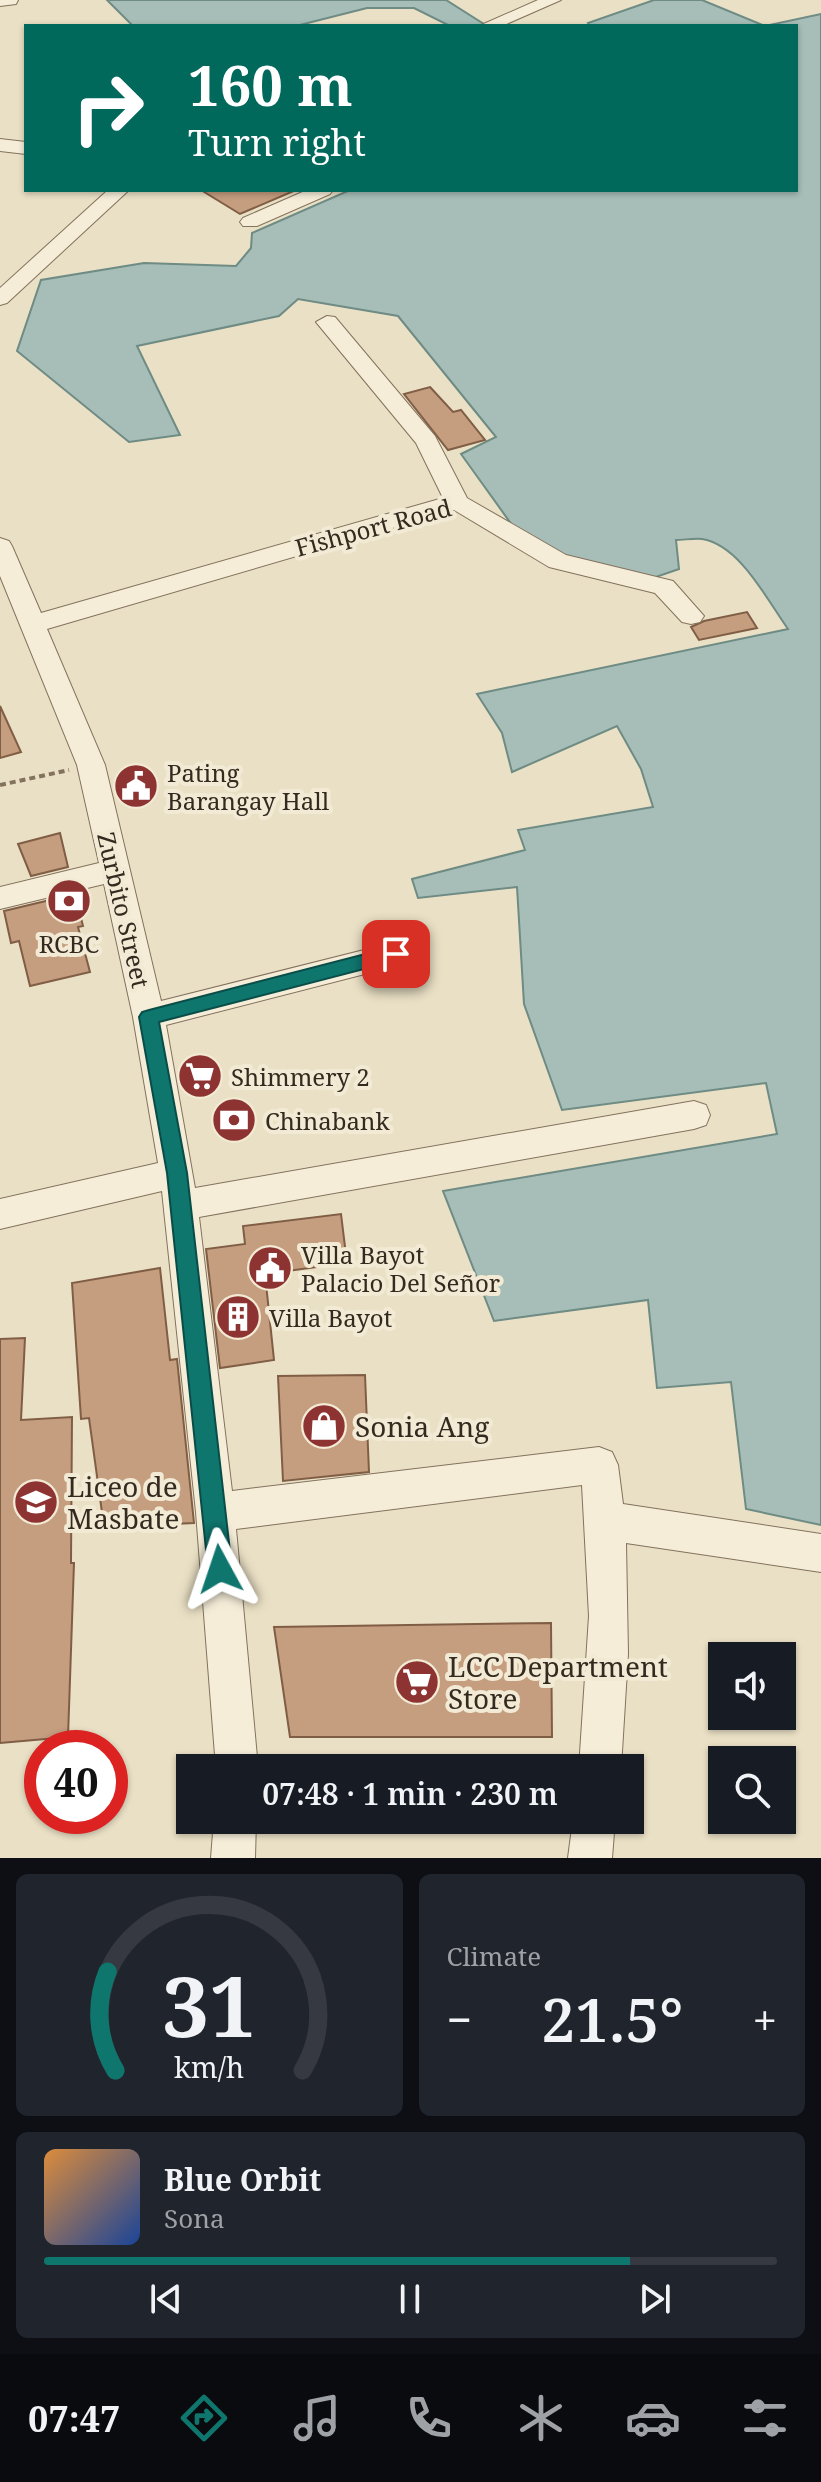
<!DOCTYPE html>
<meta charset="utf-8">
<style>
:root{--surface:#171b24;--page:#20242c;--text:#f1f3f6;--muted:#9ea1a6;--line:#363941;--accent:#0f766e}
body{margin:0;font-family:"Noto Serif",serif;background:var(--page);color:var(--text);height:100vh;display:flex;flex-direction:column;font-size:30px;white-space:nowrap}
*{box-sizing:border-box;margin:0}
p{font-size:26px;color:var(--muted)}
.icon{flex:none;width:44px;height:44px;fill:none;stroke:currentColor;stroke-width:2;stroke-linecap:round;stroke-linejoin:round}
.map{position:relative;height:1858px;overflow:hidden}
.details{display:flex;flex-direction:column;gap:16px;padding:16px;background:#0d0f14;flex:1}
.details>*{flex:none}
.guide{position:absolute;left:24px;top:24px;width:774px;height:168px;border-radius:0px;box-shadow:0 2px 6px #0004;background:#00695c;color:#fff;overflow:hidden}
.controls{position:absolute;left:708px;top:1642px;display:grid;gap:16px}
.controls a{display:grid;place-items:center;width:88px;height:88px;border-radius:0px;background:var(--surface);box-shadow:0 2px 6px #0004;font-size:40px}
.speed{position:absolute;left:24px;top:1730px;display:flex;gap:16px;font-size:40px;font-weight:700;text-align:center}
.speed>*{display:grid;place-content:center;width:104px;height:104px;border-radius:50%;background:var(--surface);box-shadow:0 2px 6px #0004;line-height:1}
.speed .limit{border:12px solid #d22;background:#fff;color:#111}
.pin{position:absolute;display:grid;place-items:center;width:68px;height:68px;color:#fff;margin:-34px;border-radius:16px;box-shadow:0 4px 12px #0006}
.me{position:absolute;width:88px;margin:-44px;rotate:355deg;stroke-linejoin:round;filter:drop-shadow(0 0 6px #0008)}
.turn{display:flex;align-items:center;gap:28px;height:168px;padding:0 32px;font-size:36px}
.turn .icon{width:104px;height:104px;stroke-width:2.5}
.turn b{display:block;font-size:56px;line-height:68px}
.big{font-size:60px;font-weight:600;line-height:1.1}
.details .tile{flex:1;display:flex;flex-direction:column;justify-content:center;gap:12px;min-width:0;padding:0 28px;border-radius:12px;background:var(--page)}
.details .dial{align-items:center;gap:0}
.dial svg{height:208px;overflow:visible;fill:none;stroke:var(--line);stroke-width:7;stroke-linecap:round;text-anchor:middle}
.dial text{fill:var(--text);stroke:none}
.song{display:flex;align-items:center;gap:24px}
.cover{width:96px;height:96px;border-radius:12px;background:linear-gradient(135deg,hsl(30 70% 55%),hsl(220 70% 35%))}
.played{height:8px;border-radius:4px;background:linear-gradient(90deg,var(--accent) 80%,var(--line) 80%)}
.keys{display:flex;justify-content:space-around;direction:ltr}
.heat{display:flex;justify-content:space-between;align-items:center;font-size:44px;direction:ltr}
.details .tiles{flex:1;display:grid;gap:16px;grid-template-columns:1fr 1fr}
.tile:last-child{grid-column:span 2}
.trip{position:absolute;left:176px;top:1754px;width:468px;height:80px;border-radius:0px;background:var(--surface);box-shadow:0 2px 6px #0004;font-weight:600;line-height:80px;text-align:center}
.dock{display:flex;height:128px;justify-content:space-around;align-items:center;background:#090b0e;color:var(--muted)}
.dock .icon{width:56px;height:56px}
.dock .current{color:var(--accent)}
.dock b{font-size:36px;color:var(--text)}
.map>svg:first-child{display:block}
.water{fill:#a6beb7;stroke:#6e8b84;stroke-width:2}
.building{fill:#c59d7f;stroke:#805e45;stroke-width:2}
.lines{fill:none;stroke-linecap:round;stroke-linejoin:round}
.minor-casing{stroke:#83725d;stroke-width:2}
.path{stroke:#83725d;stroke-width:4;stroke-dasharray:6 4;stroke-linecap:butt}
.minor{fill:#f5edd8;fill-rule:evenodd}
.route{fill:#0f766e;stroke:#0a4d48;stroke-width:2}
.labels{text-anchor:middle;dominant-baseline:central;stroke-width:8;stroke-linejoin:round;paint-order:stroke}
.street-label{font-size:24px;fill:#352a1f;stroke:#f2ead4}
.poi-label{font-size:24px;fill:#352a1f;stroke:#f2ead4;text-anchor:start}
.near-poi-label{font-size:28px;fill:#352a1f;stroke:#f2ead4;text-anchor:start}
</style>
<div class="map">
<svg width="821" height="1858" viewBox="0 0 821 1858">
<rect width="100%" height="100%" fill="#eae0c5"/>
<!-- water -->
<g class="water">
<path d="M107,0h339l41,26h-37l-36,-18h-47l-71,18h-163z"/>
<path d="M654,0h48l63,26 56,-12v1511l-75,-16 -15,-127 -74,6 -9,-88 -154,21 -51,-130 334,-57 -11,-51 -204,27 -38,-106 -7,-117 -99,11 -6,-19 113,-29 -7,-20 135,-23 -12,-38 -24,-43 -105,46 -10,-39 -25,-39 311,-65c-21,-29 -48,-84 -86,-90 -8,-1 -18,1 -26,1l3,29 -26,9 -84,-16 -57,-37 -51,-71 35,-17 -98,-121 -100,-17 -19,17 -142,30 43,89 -51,7 -112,-91 24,-71 103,-17 92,3 15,-18 1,-15 98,-43h446v-164h-206l-2,-3z"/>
</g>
<!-- building -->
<g class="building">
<path d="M201,190h95l-56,24z"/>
<path d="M430,387l23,25 8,-2 24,30 -37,10 -44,-56z"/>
<path d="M747,612l10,16 -58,12 -8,-13 13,-6z"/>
<path d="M0,706l21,46 -21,6z"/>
<path d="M60,833l8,34 -37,9 -13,-32z"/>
<path d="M75,894l8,32 -5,1 12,45 -60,14 -11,-45 -8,2 -7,-32z"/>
<path d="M341,1214l6,49 -82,11 9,86 -54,8 -14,-119 39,-5 -2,-18z"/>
<path d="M160,1268l10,92 7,-1 17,164 -90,4 -15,-109 -8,1 -9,-136z"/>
<path d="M25,1338l-4,82 51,-3 -1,146h3l-6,174 -68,6v-404z"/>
<path d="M365,1375l4,97 -86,9 -5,-105z"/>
<path d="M551,1623l1,114h-262l-16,-110z"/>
</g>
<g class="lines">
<!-- minor casing -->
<g class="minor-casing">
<g id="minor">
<path d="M0,0h18l-2,4 -16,2z"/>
<path d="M538,0h23l-59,26h-23z"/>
<path d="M0,139l26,3v12l-26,-3z"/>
<path d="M108,190h21l-122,113 -7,2v-17z"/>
<path d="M307,190h26l-3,4 -73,32h-14l-3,-4 3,-4z"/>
<path d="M327,316l8,1 100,119 32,62 99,57 107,26 31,35 -4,6 -9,2 -9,-2 -27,-29 -106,-26 -95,-57 -407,119 58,136 56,236 235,-59 11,4 4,8 -4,8 -11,4 -230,59 29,163 499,-87 12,4 4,10 -4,10 -12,4 -495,88 33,274 367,-44 13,5 6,13 5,39 198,30v38l-195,-29 2,111 -7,114h-42l10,-152 -7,-131 -346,44 22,239h-42l-20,-256 -34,-321 -162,38v-30l158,-36 -25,-146 -29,-133 -104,25v-22l99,-24 -22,-98 -77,-189v-38l9,3 3,5 29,67 402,-115 -27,-55 -100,-121z"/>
<path d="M214,1820h42l-1,38h-44z"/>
<path d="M573,1820h42l-3,38h-44z"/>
</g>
</g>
<!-- path -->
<path class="path" d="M0,785l69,-15"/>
<!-- minor -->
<use href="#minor" class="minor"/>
</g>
<!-- route -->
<path class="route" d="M396,946l10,8 -3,5 -244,63 28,151 45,396 -4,8 -8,3 -8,-3 -4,-8 -41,-396 -28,-156 3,-5 7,-2z"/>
<!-- icons -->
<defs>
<g id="civic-disc" transform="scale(2.3)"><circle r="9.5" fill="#8d3432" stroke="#f2ead4"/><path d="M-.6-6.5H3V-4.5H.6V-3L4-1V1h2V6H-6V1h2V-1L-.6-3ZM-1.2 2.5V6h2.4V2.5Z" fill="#fff"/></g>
<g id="bank-disc" transform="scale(2.3)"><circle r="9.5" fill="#8d3432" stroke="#f2ead4"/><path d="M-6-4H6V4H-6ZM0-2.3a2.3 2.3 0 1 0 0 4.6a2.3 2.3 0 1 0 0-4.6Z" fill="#fff"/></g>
<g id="supermarket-disc" transform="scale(2.3)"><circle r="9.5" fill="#8d3432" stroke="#f2ead4"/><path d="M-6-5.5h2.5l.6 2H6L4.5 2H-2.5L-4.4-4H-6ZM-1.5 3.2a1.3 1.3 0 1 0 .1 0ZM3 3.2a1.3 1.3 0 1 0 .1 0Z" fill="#fff"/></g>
<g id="building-disc" transform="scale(2.3)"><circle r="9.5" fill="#8d3432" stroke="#f2ead4"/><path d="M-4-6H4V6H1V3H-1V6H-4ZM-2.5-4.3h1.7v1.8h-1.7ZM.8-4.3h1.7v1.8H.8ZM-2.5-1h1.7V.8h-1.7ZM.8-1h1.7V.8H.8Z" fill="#fff"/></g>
<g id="shop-disc" transform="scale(2.3)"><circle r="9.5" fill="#8d3432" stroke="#f2ead4"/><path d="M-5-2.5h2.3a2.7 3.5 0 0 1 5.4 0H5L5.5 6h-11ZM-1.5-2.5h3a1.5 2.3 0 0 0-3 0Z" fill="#fff"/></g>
<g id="university-disc" transform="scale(2.3)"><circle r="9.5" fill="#8d3432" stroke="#f2ead4"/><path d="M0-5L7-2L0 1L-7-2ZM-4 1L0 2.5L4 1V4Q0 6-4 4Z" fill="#fff"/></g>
</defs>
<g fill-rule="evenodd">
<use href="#civic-disc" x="136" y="786"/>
<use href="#bank-disc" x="69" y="901"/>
<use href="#supermarket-disc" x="200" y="1076"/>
<use href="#bank-disc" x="234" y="1120"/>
<use href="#civic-disc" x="270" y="1268"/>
<use href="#building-disc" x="238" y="1317"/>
<use href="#shop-disc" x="324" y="1426"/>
<use href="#university-disc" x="36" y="1502"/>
<use href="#supermarket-disc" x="417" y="1682"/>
</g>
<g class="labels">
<!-- street labels -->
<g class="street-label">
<text transform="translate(373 527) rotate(-15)">Fishport Road</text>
<text transform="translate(124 910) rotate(77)">Zurbito Street</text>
</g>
<!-- poi labels -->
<g class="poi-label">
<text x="167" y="772">Pating<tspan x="167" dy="28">Barangay Hall</tspan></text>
<text x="69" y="943" text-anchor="middle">RCBC</text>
<text x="231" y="1076">Shimmery 2</text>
<text x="265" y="1120">Chinabank</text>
<text x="301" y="1254">Villa Bayot<tspan x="301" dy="28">Palacio Del Señor</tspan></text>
<text x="269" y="1317">Villa Bayot</text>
</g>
<!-- near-poi labels -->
<g class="near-poi-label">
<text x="355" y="1426">Sonia Ang</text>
<text x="67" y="1486">Liceo de<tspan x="67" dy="32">Masbate</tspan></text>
<text x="448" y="1666">LCC Department<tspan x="448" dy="32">Store</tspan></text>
</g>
</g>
</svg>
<div class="controls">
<a><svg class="icon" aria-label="sound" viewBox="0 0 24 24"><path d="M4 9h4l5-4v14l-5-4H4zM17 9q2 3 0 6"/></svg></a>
<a><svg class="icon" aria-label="search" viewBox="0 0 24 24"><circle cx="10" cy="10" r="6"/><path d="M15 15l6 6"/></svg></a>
</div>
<div class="speed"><div class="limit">40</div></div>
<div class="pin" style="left:396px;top:954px;background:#d93025"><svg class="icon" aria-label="arrive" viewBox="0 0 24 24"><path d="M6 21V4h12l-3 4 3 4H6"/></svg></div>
<svg class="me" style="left:220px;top:1569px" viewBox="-20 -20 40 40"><path d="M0-17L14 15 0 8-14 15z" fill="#0f766e" stroke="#fff" stroke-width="4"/></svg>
<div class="trip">07:48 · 1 min · 230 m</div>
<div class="guide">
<div class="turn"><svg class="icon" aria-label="right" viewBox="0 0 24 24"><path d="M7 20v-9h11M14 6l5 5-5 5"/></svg><div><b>160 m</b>Turn right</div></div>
</div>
</div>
<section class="details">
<div class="tiles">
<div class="tile dial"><svg viewBox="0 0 100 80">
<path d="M14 69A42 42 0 1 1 86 69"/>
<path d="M14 69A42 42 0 0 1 11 31" stroke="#0f766e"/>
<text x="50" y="56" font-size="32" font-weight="700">31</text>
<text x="50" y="72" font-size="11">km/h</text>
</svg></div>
<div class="tile"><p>Climate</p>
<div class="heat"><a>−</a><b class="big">21.5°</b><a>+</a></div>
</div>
<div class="tile">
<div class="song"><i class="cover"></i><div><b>Blue Orbit</b><p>Sona</p></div></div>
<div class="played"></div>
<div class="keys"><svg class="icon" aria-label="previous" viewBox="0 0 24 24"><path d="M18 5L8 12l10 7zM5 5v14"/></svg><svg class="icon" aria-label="pause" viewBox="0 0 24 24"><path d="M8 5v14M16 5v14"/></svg><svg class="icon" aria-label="next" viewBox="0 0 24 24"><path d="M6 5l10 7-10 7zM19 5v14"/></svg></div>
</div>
</div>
</section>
<nav class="dock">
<b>07:47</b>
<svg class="icon current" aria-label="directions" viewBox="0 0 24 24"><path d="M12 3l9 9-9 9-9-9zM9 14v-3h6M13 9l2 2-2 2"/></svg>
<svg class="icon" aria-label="music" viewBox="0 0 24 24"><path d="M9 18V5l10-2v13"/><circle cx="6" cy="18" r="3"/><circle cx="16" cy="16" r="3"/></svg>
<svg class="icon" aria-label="phone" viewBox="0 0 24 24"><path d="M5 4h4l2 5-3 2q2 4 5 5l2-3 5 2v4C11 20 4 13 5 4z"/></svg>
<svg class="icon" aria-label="climate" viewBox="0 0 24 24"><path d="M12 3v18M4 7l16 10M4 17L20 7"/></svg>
<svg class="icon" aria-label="car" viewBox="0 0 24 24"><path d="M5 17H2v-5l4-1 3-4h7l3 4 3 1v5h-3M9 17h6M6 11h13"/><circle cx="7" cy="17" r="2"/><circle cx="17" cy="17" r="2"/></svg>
<svg class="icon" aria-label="filters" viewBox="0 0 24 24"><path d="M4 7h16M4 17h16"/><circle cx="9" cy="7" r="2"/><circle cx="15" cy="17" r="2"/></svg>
</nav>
